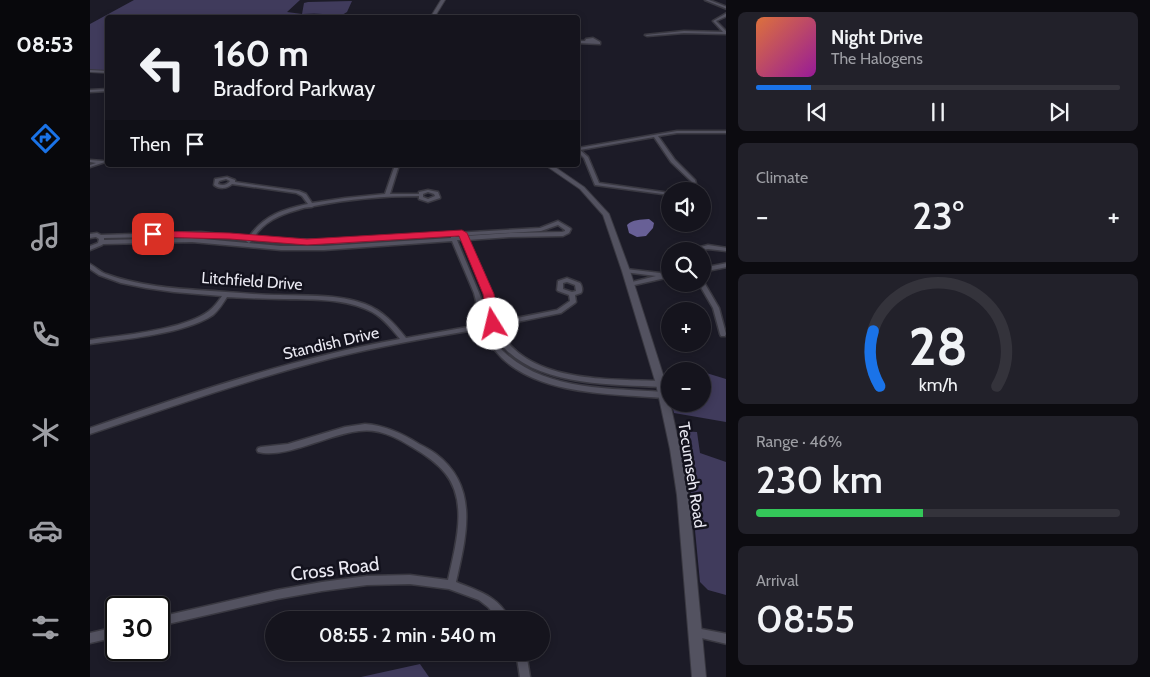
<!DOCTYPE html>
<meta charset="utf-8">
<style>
:root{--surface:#15141d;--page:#22212a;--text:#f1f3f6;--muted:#9d9ea4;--line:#34333b;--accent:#1a73e8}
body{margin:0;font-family:Cabin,sans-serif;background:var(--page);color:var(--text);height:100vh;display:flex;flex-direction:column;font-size:19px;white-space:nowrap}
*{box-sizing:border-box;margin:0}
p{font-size:16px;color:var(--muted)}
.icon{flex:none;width:28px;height:28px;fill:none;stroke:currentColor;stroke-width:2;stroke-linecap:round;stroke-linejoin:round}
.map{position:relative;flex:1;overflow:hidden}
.side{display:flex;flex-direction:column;gap:12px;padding:12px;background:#0c0b10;width:424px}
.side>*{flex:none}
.banner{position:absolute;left:15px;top:15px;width:475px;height:152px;border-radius:5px;box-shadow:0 2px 8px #0003,0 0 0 1px var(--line);background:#15141d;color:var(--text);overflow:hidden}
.buttons{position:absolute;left:571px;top:182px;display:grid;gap:10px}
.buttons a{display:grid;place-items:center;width:50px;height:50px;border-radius:50%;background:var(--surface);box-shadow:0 2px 8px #0003,0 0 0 1px var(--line);font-size:25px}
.speed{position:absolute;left:15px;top:596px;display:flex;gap:10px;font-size:25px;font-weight:700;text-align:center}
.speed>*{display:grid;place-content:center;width:65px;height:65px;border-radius:50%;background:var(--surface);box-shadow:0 2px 8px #0003,0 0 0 1px var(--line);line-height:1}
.speed .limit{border:2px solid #111;border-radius:8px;background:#fff;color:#111}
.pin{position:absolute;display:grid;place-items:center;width:42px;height:42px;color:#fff;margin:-21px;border-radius:10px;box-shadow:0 2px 8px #0006}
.me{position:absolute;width:55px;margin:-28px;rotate:351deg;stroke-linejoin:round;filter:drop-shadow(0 0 4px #0008)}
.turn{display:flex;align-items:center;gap:18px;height:105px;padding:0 25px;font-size:22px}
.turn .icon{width:65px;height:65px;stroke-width:2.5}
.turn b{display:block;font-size:35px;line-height:42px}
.then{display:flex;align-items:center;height:48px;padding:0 25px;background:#0003;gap:10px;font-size:19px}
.big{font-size:38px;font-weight:600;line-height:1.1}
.side .widget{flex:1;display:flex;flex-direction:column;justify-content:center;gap:8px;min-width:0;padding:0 18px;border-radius:8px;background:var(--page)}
.side .dial{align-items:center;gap:0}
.dial svg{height:130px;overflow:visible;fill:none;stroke:var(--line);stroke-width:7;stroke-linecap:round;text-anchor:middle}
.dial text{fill:var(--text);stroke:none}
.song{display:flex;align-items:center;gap:15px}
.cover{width:60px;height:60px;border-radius:8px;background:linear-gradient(135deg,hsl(20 70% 55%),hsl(300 70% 35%))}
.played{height:5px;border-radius:2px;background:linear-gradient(90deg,var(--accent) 15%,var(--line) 15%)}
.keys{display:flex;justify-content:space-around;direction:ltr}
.heat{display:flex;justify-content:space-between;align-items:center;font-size:28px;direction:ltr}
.charge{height:8px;border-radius:4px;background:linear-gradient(90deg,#34c759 46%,var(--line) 0)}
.trip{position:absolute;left:175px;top:611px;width:285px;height:50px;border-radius:25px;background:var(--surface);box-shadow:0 2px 8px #0003,0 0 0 1px var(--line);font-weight:600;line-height:50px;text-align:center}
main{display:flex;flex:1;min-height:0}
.menu{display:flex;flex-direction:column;width:90px;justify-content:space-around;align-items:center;background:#08080c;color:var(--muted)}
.menu .icon{width:35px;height:35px}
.menu .on{color:var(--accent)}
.menu b{font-size:22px;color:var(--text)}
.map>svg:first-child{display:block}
.green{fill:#403b5c}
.water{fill:#686096}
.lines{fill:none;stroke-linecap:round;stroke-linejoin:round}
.street-casing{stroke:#393841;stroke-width:3}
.secondary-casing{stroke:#393841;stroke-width:2}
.street{fill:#535260;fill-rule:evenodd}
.secondary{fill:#535260;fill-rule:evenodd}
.route{fill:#e11d48;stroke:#92132f}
.labels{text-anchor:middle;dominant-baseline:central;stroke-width:5;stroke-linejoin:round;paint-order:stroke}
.street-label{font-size:16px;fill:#eae9f2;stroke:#13121d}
.near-street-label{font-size:19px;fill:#eae9f2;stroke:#13121d}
</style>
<main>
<nav class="menu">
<b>08:53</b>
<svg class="icon on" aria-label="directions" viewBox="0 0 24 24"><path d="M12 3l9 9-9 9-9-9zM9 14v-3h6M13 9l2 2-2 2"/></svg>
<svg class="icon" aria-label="music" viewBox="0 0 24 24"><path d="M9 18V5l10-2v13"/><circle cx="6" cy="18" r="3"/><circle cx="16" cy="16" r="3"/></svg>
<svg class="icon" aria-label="phone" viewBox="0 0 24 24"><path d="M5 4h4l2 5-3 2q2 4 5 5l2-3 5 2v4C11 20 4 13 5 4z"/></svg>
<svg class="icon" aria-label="climate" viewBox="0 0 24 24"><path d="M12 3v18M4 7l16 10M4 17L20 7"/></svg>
<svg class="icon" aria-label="car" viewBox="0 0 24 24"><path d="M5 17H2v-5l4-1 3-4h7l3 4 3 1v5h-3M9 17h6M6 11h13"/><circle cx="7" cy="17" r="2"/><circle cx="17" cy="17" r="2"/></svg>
<svg class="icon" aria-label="filters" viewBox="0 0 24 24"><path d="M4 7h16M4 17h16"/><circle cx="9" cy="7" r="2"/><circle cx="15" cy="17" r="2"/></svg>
</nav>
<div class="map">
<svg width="637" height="677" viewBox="0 0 637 677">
<rect width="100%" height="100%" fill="#1c1b27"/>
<!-- green -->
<g class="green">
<path d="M44,0h170h-4l-13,12 15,2 2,-11 4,-1 44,-1 -5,11 -5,3 -39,-2 45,4 -240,1 -1,54 -17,-2v-46z"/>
<path d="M613,372l23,7v43l-52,-9 -2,-9h30z"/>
<path d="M590,431l17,1 3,21 26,9v133l-18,-5 -8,-8 -8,-83z"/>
<path d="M330,664l9,13h-68z"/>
</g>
<!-- water -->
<path class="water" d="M559,219l5,4 -1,5 -7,8 -9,1 -8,-4 -2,-8c6,-6 13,-5 22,-6z"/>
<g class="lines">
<!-- street casing -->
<g class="street-casing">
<g id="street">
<path d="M615,0h4l18,7v2z"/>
<path d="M637,13v3l-11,5 11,11v2l-43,-1 -37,3 -2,-1 39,-4 39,1 -10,-11z"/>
<path d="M503,38l7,4v2l-22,-1v-2h7l1,-2z"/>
<path d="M18,89v2l-18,1v-2z"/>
<path d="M587,131h50v2h-50l-19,3 17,24 20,20 3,11h-4l-3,-10 -20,-19 -17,-25 -74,13 8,7 11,26 71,10v2l-75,-10 -11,-27 -6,-6v-4z"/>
<path d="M0,160l13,1 2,1 -15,5v-2l6,-2 -6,-1z"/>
<path d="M305,165h4l-9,29h29v-2l9,-2 10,2 2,5v1l-12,4 -9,-3v-3c-35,0 -70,3 -105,10l-2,1c-5,0 -10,1 -15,3 -18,5 -33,12 -43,27l25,2 55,1 206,-12 18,-7 12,7 1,1 -2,4 -6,3 -53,1 -42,3 15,32 8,21 5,29 61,-12 13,-9 -1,-6 -11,-4 -1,-1 1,-9 9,-3 13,5c2,2 3,8 1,10l-6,2 1,7 -1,1 -14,10 -64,13c2,5 5,9 8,13 33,44 107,40 156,42l2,1 1,2 -1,2 -2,1c-54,-3 -145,0 -170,-60l-4,1 1,2c5,7 9,16 16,22 42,39 105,36 159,40l2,1 1,2 -1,2 -2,1c-46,-4 -107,-3 -147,-29 -15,-9 -27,-25 -35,-40 -50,8 -100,17 -149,29 -82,21 -162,49 -242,76v-6c101,-35 204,-70 310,-89 -8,-10 -17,-21 -28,-27 -26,-14 -58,-12 -87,-13 -19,0 -39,-1 -58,-2 -4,6 -8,13 -14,18 -28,19 -89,24 -123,29v-4c32,-5 94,-10 119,-29 5,-4 9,-9 13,-15l-48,-4 -28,-4 -25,-5 -22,-8 -9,-6v-5c6,3 10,8 16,10 38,14 80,15 120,18 17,1 35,3 53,3 29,1 59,-1 86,9 18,7 29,19 41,34l73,-13 -3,-24 -2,-8 -22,-52 -128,9h-43l-89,-8 -89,2 -1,1 -12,5v-4l8,-3 1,-4 -3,-2 -6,1v-4l7,-1 4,2 100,-3 48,5c15,-22 35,-28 59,-33l-6,-8 -6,-3 -64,-9c-5,5 -13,5 -18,1l1,-6 12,-2 8,3v2l64,9 7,3 6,9 33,-5 40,-4zM136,179l4,2c-3,4 -7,5 -12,3l1,-3zM338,192l6,2 1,2 -7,3 -5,-2v-3zM468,225l7,5v1l-3,1 -52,1 -44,3 -2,-1 -2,2h-6l-1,-1 86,-5zM111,236l46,4 -1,1 3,2 3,-3 27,3 55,1 117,-8v2l-127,8h-43l-89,-8 -88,2v-2zM367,240h6l14,32 8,21 5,30 -5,1 -3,-23 -3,-8zM477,282l8,3 1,6 -4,1 -9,-3v-6z"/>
<path d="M618,245l19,3v3l-19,-2 -11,2h-9l1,-1z"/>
<path d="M637,263v4l-25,5v-4z"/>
<path d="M536,269l34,4 3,2 7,-2v4l-40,9 -3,-2 1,-1 28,-7 -32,-4 -1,-1 1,-1z"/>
<path d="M612,282l3,2 14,24 7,26 -1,2h-4l-1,-2 -7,-26 -14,-24h3z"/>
<path d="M275,424c20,1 38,10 54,20 6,3 12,6 17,10 44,33 30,83 20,128 22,9 43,14 54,38h-11l-11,-13 -9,-7 -30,-11 -39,-5 -43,1 -45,6 -45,8 -118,27v-9l118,-27 45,-8 45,-6 43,-1 38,5c7,-33 21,-78 -3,-107 -9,-11 -21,-19 -33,-26 -16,-10 -34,-19 -53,-16 -30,3 -73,28 -101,21l-1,-2 1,-2 3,-1 27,-3 57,-17z"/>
<path d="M26,627v10l-26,6v-10z"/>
<path d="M606,628l31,6v10l-34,-8 -2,-3 2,-3z"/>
<path d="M426,652h10l4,25h-10z"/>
</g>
</g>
<!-- secondary casing -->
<g class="secondary-casing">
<g id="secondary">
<path d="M351,0h4l-11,18h-4z"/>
<path d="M0,70l18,1v2l-18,-1z"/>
<path d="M455,165h7l32,22 25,27 21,57 36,113 14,65 9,46 17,182h-14l-15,-182 -7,-46 -14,-65 -34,-113 -19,-56 -23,-26z"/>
</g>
</g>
<!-- street -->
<use href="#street" class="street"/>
<!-- secondary -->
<use href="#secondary" class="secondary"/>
</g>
<!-- route -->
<path class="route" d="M372,230l5,3 27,61 5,30 -2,3 -4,1 -5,-4 -5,-30 -24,-58 -152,9 -77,-6 -77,-2 -5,-3 5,-3 77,2 77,6z"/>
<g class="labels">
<!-- street labels -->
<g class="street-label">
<text transform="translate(162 281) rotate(4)">Litchfield Drive</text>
<text transform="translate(241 343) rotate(-13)">Standish Drive</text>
<text transform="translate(602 475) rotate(81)">Tecumseh Road</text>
</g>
<!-- near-street labels -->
<g class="near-street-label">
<text transform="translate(245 569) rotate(-7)">Cross Road</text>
</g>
</g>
</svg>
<div class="buttons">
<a><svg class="icon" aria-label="sound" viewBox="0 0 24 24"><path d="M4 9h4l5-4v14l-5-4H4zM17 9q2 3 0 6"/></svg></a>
<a><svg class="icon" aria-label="search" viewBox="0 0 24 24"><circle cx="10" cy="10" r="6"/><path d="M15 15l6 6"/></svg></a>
<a>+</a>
<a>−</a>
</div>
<div class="speed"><div class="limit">30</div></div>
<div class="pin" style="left:63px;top:234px;background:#d93025"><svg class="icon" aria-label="arrive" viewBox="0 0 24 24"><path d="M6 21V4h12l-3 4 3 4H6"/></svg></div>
<svg class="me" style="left:403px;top:324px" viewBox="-20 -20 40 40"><circle r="19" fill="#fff"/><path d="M0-13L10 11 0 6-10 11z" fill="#e11d48"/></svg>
<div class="trip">08:55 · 2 min · 540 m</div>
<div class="banner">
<div class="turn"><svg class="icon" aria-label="left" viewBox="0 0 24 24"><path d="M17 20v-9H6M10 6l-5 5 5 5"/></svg><div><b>160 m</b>Bradford Parkway</div></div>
<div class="then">Then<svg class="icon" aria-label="arrive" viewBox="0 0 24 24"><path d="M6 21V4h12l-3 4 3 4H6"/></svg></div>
</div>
</div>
<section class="side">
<div class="widget">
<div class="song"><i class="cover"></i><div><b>Night Drive</b><p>The Halogens</p></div></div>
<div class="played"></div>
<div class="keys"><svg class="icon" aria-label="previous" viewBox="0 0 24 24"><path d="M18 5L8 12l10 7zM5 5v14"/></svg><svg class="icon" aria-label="pause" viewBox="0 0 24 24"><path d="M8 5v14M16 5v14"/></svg><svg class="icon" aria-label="next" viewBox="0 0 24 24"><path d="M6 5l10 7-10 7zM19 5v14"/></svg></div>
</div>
<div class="widget"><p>Climate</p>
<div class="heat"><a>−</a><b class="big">23°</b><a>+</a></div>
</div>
<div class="widget dial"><svg viewBox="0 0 100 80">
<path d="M14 69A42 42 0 1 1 86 69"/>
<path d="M14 69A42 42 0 0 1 10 35" stroke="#1a73e8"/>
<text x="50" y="56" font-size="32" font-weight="700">28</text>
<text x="50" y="72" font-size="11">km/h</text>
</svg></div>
<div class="widget"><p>Range · 46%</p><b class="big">230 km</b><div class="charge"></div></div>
<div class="widget"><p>Arrival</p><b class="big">08:55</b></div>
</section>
</main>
